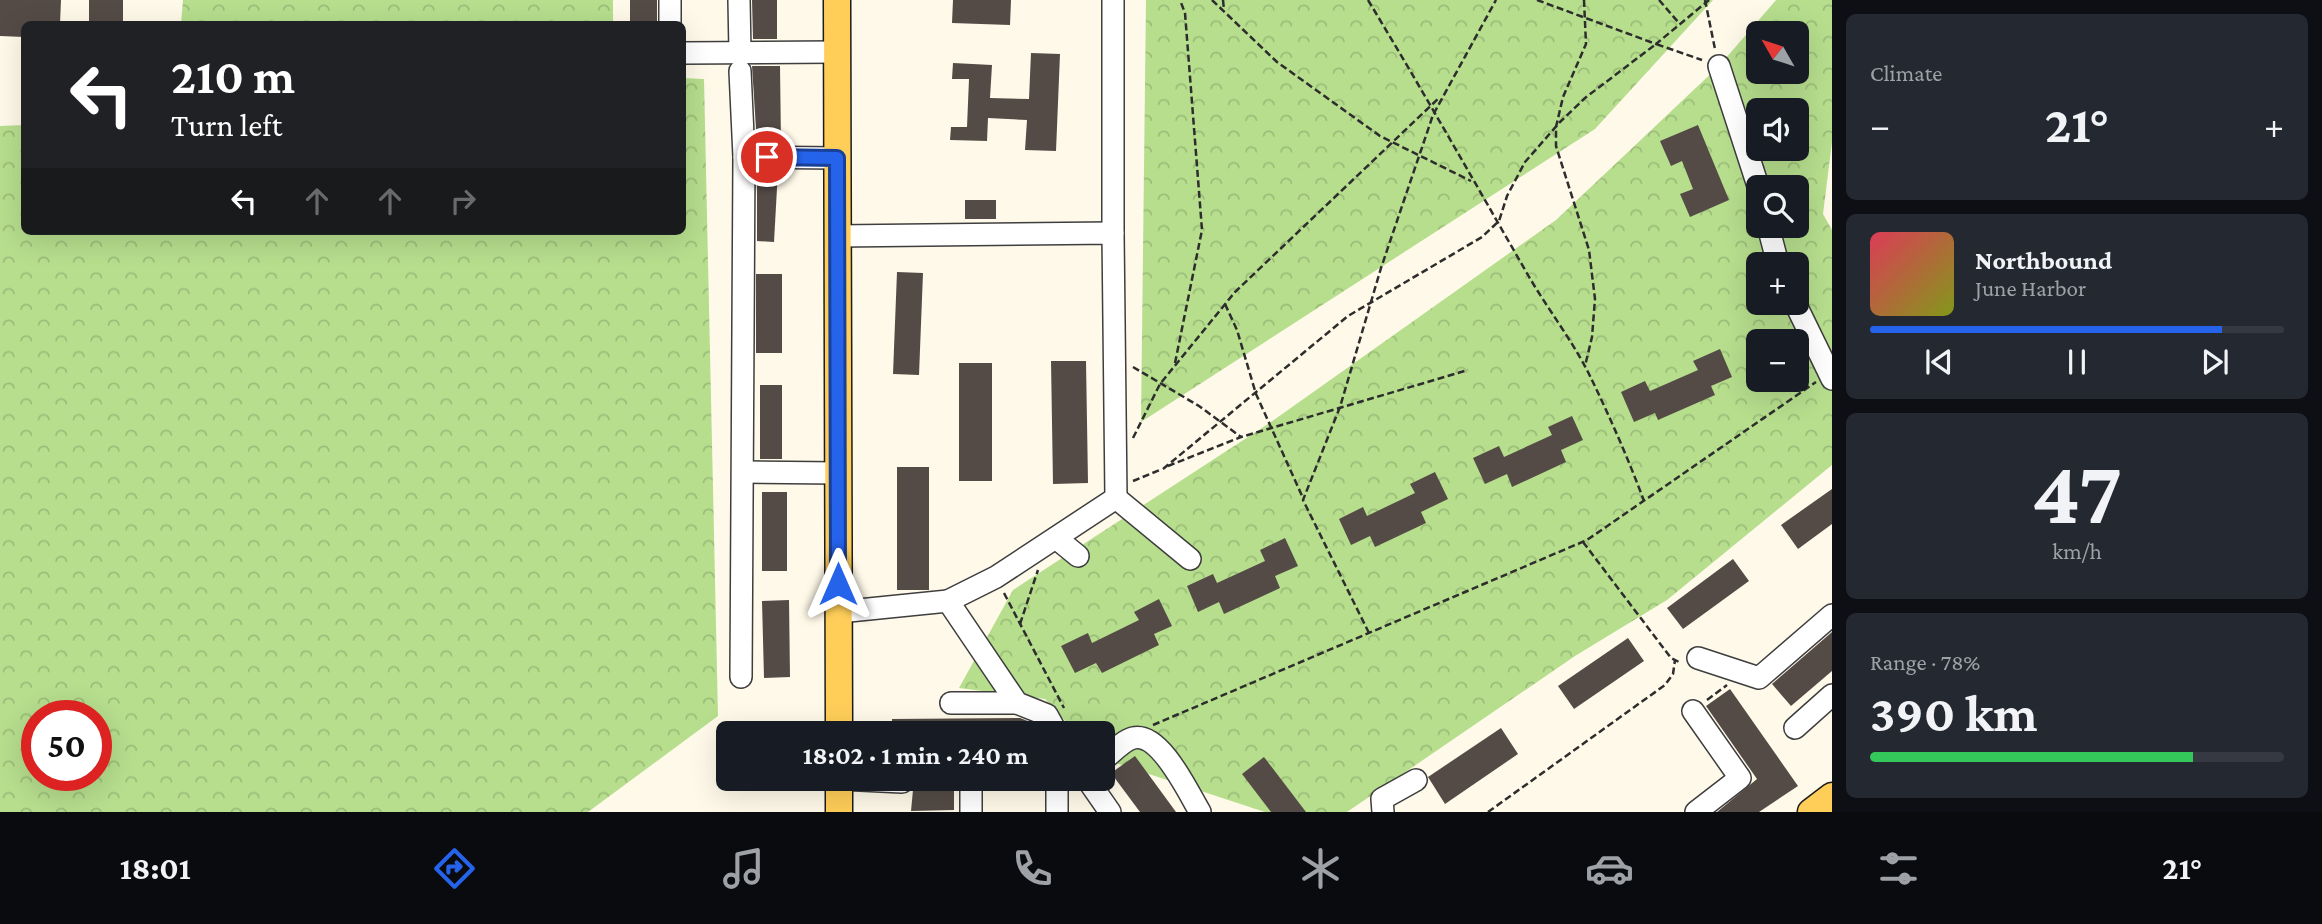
<!DOCTYPE html>
<meta charset="utf-8">
<style>
:root{--surface:#171b24;--page:#242831;--text:#f1f3f6;--muted:#9ea1a6;--line:#363941;--accent:#2563eb}
body{margin:0;font-family:"Crimson Pro",serif;background:var(--page);color:var(--text);height:100vh;display:flex;flex-direction:column;font-size:26px;white-space:nowrap}
*{box-sizing:border-box;margin:0}
p{font-size:23px;color:var(--muted)}
.icon{flex:none;width:38px;height:38px;fill:none;stroke:currentColor;stroke-width:2;stroke-linecap:round;stroke-linejoin:round}
.map{position:relative;flex:1;overflow:hidden}
.side{display:flex;flex-direction:column;gap:14px;padding:14px;background:#0d0f14;width:490px}
.side>*{flex:none}
.banner{position:absolute;left:21px;top:21px;width:665px;height:214px;border-radius:10px;box-shadow:0 7px 28px #0002;background:#202124;color:#fff;overflow:hidden}
.needle{width:46px;rotate:309deg}
.controls{position:absolute;left:1746px;top:21px;display:grid;gap:14px}
.controls a{display:grid;place-items:center;width:63px;height:63px;border-radius:10px;background:var(--surface);box-shadow:0 7px 28px #0002;font-size:35px}
.speed{position:absolute;left:21px;top:700px;display:flex;gap:14px;font-size:35px;font-weight:700;text-align:center}
.speed>*{display:grid;place-content:center;width:91px;height:91px;border-radius:50%;background:var(--surface);box-shadow:0 7px 28px #0002;line-height:1}
.speed .limit{border:10px solid #d22;background:#fff;color:#111}
.pin{position:absolute;display:grid;place-items:center;width:60px;height:60px;color:#fff;margin:-30px;border:4px solid #fff;border-radius:50%;box-shadow:0 2px 7px #0007}
.me{position:absolute;width:77px;margin:-38px;rotate:0deg;stroke-linejoin:round;filter:drop-shadow(0 0 5px #0008)}
.turn{display:flex;align-items:center;gap:24px;height:147px;padding:0 35px;font-size:32px}
.turn .icon{width:91px;height:91px;stroke-width:2.5}
.turn b{display:block;font-size:49px;line-height:60px}
.lanes{display:flex;align-items:center;height:66px;padding:0 35px;background:#0003;justify-content:center;gap:35px;direction:ltr}
.lanes .off{opacity:.35}
.big{font-size:52px;font-weight:700;line-height:1.1}
.side .tile{flex:1;display:flex;flex-direction:column;justify-content:center;gap:10px;min-width:0;padding:0 24px;border-radius:10px;background:var(--page)}
.side .dial{align-items:center;gap:0}
.dial b{font-size:91px;line-height:1}
.song{display:flex;align-items:center;gap:21px}
.cover{width:84px;height:84px;border-radius:10px;background:linear-gradient(135deg,hsl(350 70% 55%),hsl(70 70% 35%))}
.played{height:7px;border-radius:4px;background:linear-gradient(90deg,var(--accent) 85%,var(--line) 85%)}
.keys{display:flex;justify-content:space-around;direction:ltr}
.heat{display:flex;justify-content:space-between;align-items:center;font-size:38px;direction:ltr}
.charge{height:10px;border-radius:5px;background:linear-gradient(90deg,#34c759 78%,var(--line) 0)}
.trip{position:absolute;left:716px;top:721px;width:399px;height:70px;border-radius:10px;background:var(--surface);box-shadow:0 7px 28px #0002;font-weight:700;line-height:70px;text-align:center}
.tab-bar{display:flex;height:112px;justify-content:space-around;align-items:center;background:#090b0e;color:var(--muted)}
.tab-bar .icon{width:49px;height:49px}
.tab-bar .active{color:var(--accent)}
.tab-bar b{font-size:32px;color:var(--text)}
main{display:flex;flex:1;min-height:0}
.map>svg:first-child{display:block}
.forest{fill:url(#forest-crowns);fill-rule:evenodd}
.building{fill:#544b46}
.lines{fill:none;stroke-linecap:round;stroke-linejoin:round}
.minor-casing{stroke:#3e3e3e;stroke-width:24}
.major-casing{stroke:#1c1c1c;stroke-width:29}
.path{stroke:#2d2d2d;stroke-width:2.5;stroke-dasharray:7 3.5;stroke-linecap:butt}
.minor{stroke:#fff;stroke-width:21}
.major{stroke:#ffce59;stroke-width:26}
.route-casing{stroke:#184099;stroke-width:18}
.route{stroke:#2563eb;stroke-width:12}
</style>
<main>
<div class="map">
<svg width="1832" height="812" viewBox="0 0 1832 812">
<defs>
<pattern id="forest-crowns" width="20" height="18" patternUnits="userSpaceOnUse" patternTransform="scale(1.75)"><rect width="20" height="18" fill="#b6de8d"/><path d="M2 6a3 3 0 1 1 6 0M12 15a3 3 0 1 1 6 0" fill="none" stroke="#9bbd78"/></pattern>
</defs>
<rect width="100%" height="100%" fill="#fff9e9"/>
<!-- forest -->
<g class="forest">
<path d="M183,0h430v24h-432z"/>
<path d="M1146,0h567l-118,129 -454,293z"/>
<path d="M1776,0h56v142l-9,72 9,16v235l-165,135 -92,56 -228,156h-82l-162,-53 -1,-26h-26l-31,-34 -86,-11 54,-98 258,-168 285,-202 163,-154zM1759,33h38v39h-38zM1759,110h38v39h-38zM1759,187h38v39h-38zM1759,264h38v39h-38zM1759,341h38v39h-38z"/>
<path d="M683,78l21,1 14,637 -130,96h-588v-686l24,-1v106h658zM37,716h59v59h-59z"/>
</g>
<!-- building -->
<g class="building">
<path d="M0,0h61l-1,24h-36v13l-24,-1z"/>
<rect x="89" y="0" width="34" height="24"/>
<rect x="630" y="0" width="27" height="24"/>
<path d="M752,0h25v39h-24z"/>
<path d="M953,0h58l-1,25 -58,-2z"/>
<path d="M1031,53l29,1 -4,97 -31,-1 2,-30 -39,-2 -1,23 -37,-1 1,-13h16l2,-48h-17l1,-16 39,2 -2,33 39,1z"/>
<path d="M752,66h28l1,77 -24,1z"/>
<path d="M1698,125l31,75 -39,17 -10,-23 13,-5 -11,-28 -11,5 -11,-25z"/>
<path d="M757,170h21l-4,72 -17,-1z"/>
<rect x="965" y="200" width="31" height="19"/>
<path d="M897,272l26,1 -4,102 -26,-1z"/>
<rect x="756" y="274" width="26" height="79"/>
<path d="M1720,349l12,28 -21,9 4,9 -57,25 -3,-7 -21,9 -13,-30 24,-11 5,10 48,-21 -5,-9z"/>
<path d="M1051,361h35l2,122 -35,1z"/>
<rect x="959" y="363" width="33" height="118"/>
<rect x="760" y="385" width="22" height="74"/>
<path d="M1572,416l11,24 -22,10 5,12 -54,25 -5,-13 -22,10 -12,-26 26,-12 5,11 48,-22 -4,-8z"/>
<rect x="897" y="467" width="32" height="123"/>
<path d="M1435,472l13,27 -27,13 5,11 -51,24 -5,-11 -19,9 -12,-26 24,-12 4,9 48,-23 -5,-9z"/>
<path d="M1832,489v35l-34,25 -17,-24z"/>
<rect x="762" y="492" width="25" height="79"/>
<path d="M1285,538l13,28 -23,10 5,12 -56,26 -5,-12 -21,10 -11,-26 26,-12 4,9 48,-22 -5,-11z"/>
<path d="M1733,559l16,22 -66,48 -16,-21z"/>
<path d="M1159,599l13,27 -18,8 5,11 -57,28 -6,-10 -21,10 -14,-27 27,-13 4,10 47,-23 -5,-8z"/>
<path d="M789,600l1,77 -26,1 -2,-77z"/>
<path d="M1832,632v39l-41,35 -19,-22z"/>
<path d="M1628,638l16,23 -70,48 -16,-23z"/>
<path d="M1730,689l68,97 -39,26h-42l40,-33 -51,-73z"/>
<path d="M1020,718l18,7 4,8h-150v-14z"/>
<path d="M1501,728l17,26 -73,50 -17,-27z"/>
<path d="M1135,756l41,56h-36l-29,-39z"/>
<path d="M1264,757l42,55h-35l-29,-38z"/>
<path d="M914,779h40v31l-43,1z"/>
</g>
<g class="lines">
<!-- minor casing -->
<g class="minor-casing">
<g id="minor">
<path d="M739,0l1,52"/>
<path d="M1113,0v233"/>
<path d="M670,24v-24"/>
<path d="M682,53l155,-1"/>
<path d="M1719,66l40,123"/>
<path d="M740,71l4,86 93,1"/>
<path d="M1768,226l10,38"/>
<path d="M837,236l276,-3 3,265 -120,79 -48,24"/>
<path d="M1795,303l37,76"/>
<path d="M743,472l95,1"/>
<path d="M1116,498l74,61"/>
<path d="M1056,538l22,18"/>
<path d="M839,612l109,-11 69,102 30,12 10,18"/>
<path d="M1698,658l61,20 73,-63"/>
<path d="M741,677l3,-520"/>
<path d="M951,703h66"/>
<path d="M1693,711l47,67 -44,34"/>
<path d="M1795,728l37,-33"/>
<path d="M1102,761c9,-7 20,-20 31,-23 27,-7 55,54 67,74"/>
<path d="M839,779l63,3"/>
<path d="M971,779v33"/>
<path d="M1087,779l23,33"/>
<path d="M1057,812v-33"/>
<path d="M1383,812l-1,-13 34,-19"/>
</g>
</g>
<!-- major casing -->
<g class="major-casing">
<g id="major">
<path d="M837,0l2,733"/>
<path d="M839,779v33"/>
<path d="M1811,812l21,-16"/>
</g>
</g>
<!-- path -->
<g class="path">
<path d="M1212,0l65,62 103,74 91,45"/>
<path d="M1223,0l1,10"/>
<path d="M1368,0c55,91 107,183 160,275 19,33 44,65 61,99 20,41 39,84 55,127"/>
<path d="M1537,0l119,44 53,-44"/>
<path d="M1584,0l2,44 -23,53 -7,30v19l33,104 6,49 -3,38 -7,29"/>
<path d="M1659,0l20,23"/>
<path d="M1705,0l10,49"/>
<path d="M1225,304l12,26 19,64 47,104"/>
<path d="M1175,363l27,-133 -17,-217 -5,-13"/>
<path d="M1133,367l66,39 42,31"/>
<path d="M1133,438l27,-54 75,-92 205,-195"/>
<path d="M1168,466l73,-29 227,-67"/>
<path d="M1163,469l185,-153 134,-79 17,-16 8,-25 18,-34 35,-40 25,-24 71,-54 46,16"/>
<path d="M1133,481l29,-12"/>
<path d="M1583,542l88,116 10,5"/>
<path d="M1004,593l60,115"/>
<path d="M1020,624l18,-54"/>
<path d="M1369,633l-66,-133 37,-93 41,-139 52,-153 63,-115"/>
<path d="M1707,700l20,-15"/>
<path d="M1153,725l434,-185 229,-158"/>
<path d="M1488,812l177,-127 8,-11 2,-14"/>
</g>
<!-- minor -->
<use href="#minor" class="minor"/>
<!-- major -->
<use href="#major" class="major"/>
</g>
<g class="lines">
<!-- route casing -->
<g class="route-casing">
<path id="route" d="M767,157l70,1 1,426"/>
</g>
<!-- route -->
<use href="#route" class="route"/>
</g>
</svg>
<div class="controls">
<a><svg class="needle" viewBox="-14 -14 28 28"><path d="M0-13l5 13h-10z" fill="#e53935"/><path d="M0 13l5-13h-10z" fill="#9ea1a6"/></svg></a>
<a><svg class="icon" aria-label="sound" viewBox="0 0 24 24"><path d="M4 9h4l5-4v14l-5-4H4zM17 9q2 3 0 6"/></svg></a>
<a><svg class="icon" aria-label="search" viewBox="0 0 24 24"><circle cx="10" cy="10" r="6"/><path d="M15 15l6 6"/></svg></a>
<a>+</a>
<a>−</a>
</div>
<div class="speed"><div class="limit">50</div></div>
<div class="pin" style="left:767px;top:157px;background:#d93025"><svg class="icon" aria-label="arrive" viewBox="0 0 24 24"><path d="M6 21V4h12l-3 4 3 4H6"/></svg></div>
<svg class="me" style="left:838px;top:584px" viewBox="-20 -20 40 40"><path d="M0-17L14 15 0 8-14 15z" fill="#2563eb" stroke="#fff" stroke-width="4"/></svg>
<div class="trip">18:02 · 1 min · 240 m</div>
<div class="banner">
<div class="turn"><svg class="icon" aria-label="left" viewBox="0 0 24 24"><path d="M17 20v-9H6M10 6l-5 5 5 5"/></svg><div><b>210 m</b>Turn left</div></div>
<div class="lanes"><svg class="icon" aria-label="left" viewBox="0 0 24 24"><path d="M17 20v-9H6M10 6l-5 5 5 5"/></svg><svg class="icon off" aria-label="ahead" viewBox="0 0 24 24"><path d="M12 20V5M6 11l6-6 6 6"/></svg><svg class="icon off" aria-label="ahead" viewBox="0 0 24 24"><path d="M12 20V5M6 11l6-6 6 6"/></svg><svg class="icon off" aria-label="right" viewBox="0 0 24 24"><path d="M7 20v-9h11M14 6l5 5-5 5"/></svg></div>
</div>
</div>
<section class="side">
<div class="tile"><p>Climate</p>
<div class="heat"><a>−</a><b class="big">21°</b><a>+</a></div>
</div>
<div class="tile">
<div class="song"><i class="cover"></i><div><b>Northbound</b><p>June Harbor</p></div></div>
<div class="played"></div>
<div class="keys"><svg class="icon" aria-label="previous" viewBox="0 0 24 24"><path d="M18 5L8 12l10 7zM5 5v14"/></svg><svg class="icon" aria-label="pause" viewBox="0 0 24 24"><path d="M8 5v14M16 5v14"/></svg><svg class="icon" aria-label="next" viewBox="0 0 24 24"><path d="M6 5l10 7-10 7zM19 5v14"/></svg></div>
</div>
<div class="tile dial"><b>47</b><p>km/h</p></div>
<div class="tile"><p>Range · 78%</p><b class="big">390 km</b><div class="charge"></div></div>
</section>
</main>
<nav class="tab-bar">
<b>18:01</b>
<svg class="icon active" aria-label="directions" viewBox="0 0 24 24"><path d="M12 3l9 9-9 9-9-9zM9 14v-3h6M13 9l2 2-2 2"/></svg>
<svg class="icon" aria-label="music" viewBox="0 0 24 24"><path d="M9 18V5l10-2v13"/><circle cx="6" cy="18" r="3"/><circle cx="16" cy="16" r="3"/></svg>
<svg class="icon" aria-label="phone" viewBox="0 0 24 24"><path d="M5 4h4l2 5-3 2q2 4 5 5l2-3 5 2v4C11 20 4 13 5 4z"/></svg>
<svg class="icon" aria-label="climate" viewBox="0 0 24 24"><path d="M12 3v18M4 7l16 10M4 17L20 7"/></svg>
<svg class="icon" aria-label="car" viewBox="0 0 24 24"><path d="M5 17H2v-5l4-1 3-4h7l3 4 3 1v5h-3M9 17h6M6 11h13"/><circle cx="7" cy="17" r="2"/><circle cx="17" cy="17" r="2"/></svg>
<svg class="icon" aria-label="filters" viewBox="0 0 24 24"><path d="M4 7h16M4 17h16"/><circle cx="9" cy="7" r="2"/><circle cx="15" cy="17" r="2"/></svg>
<b>21°</b>
</nav>
